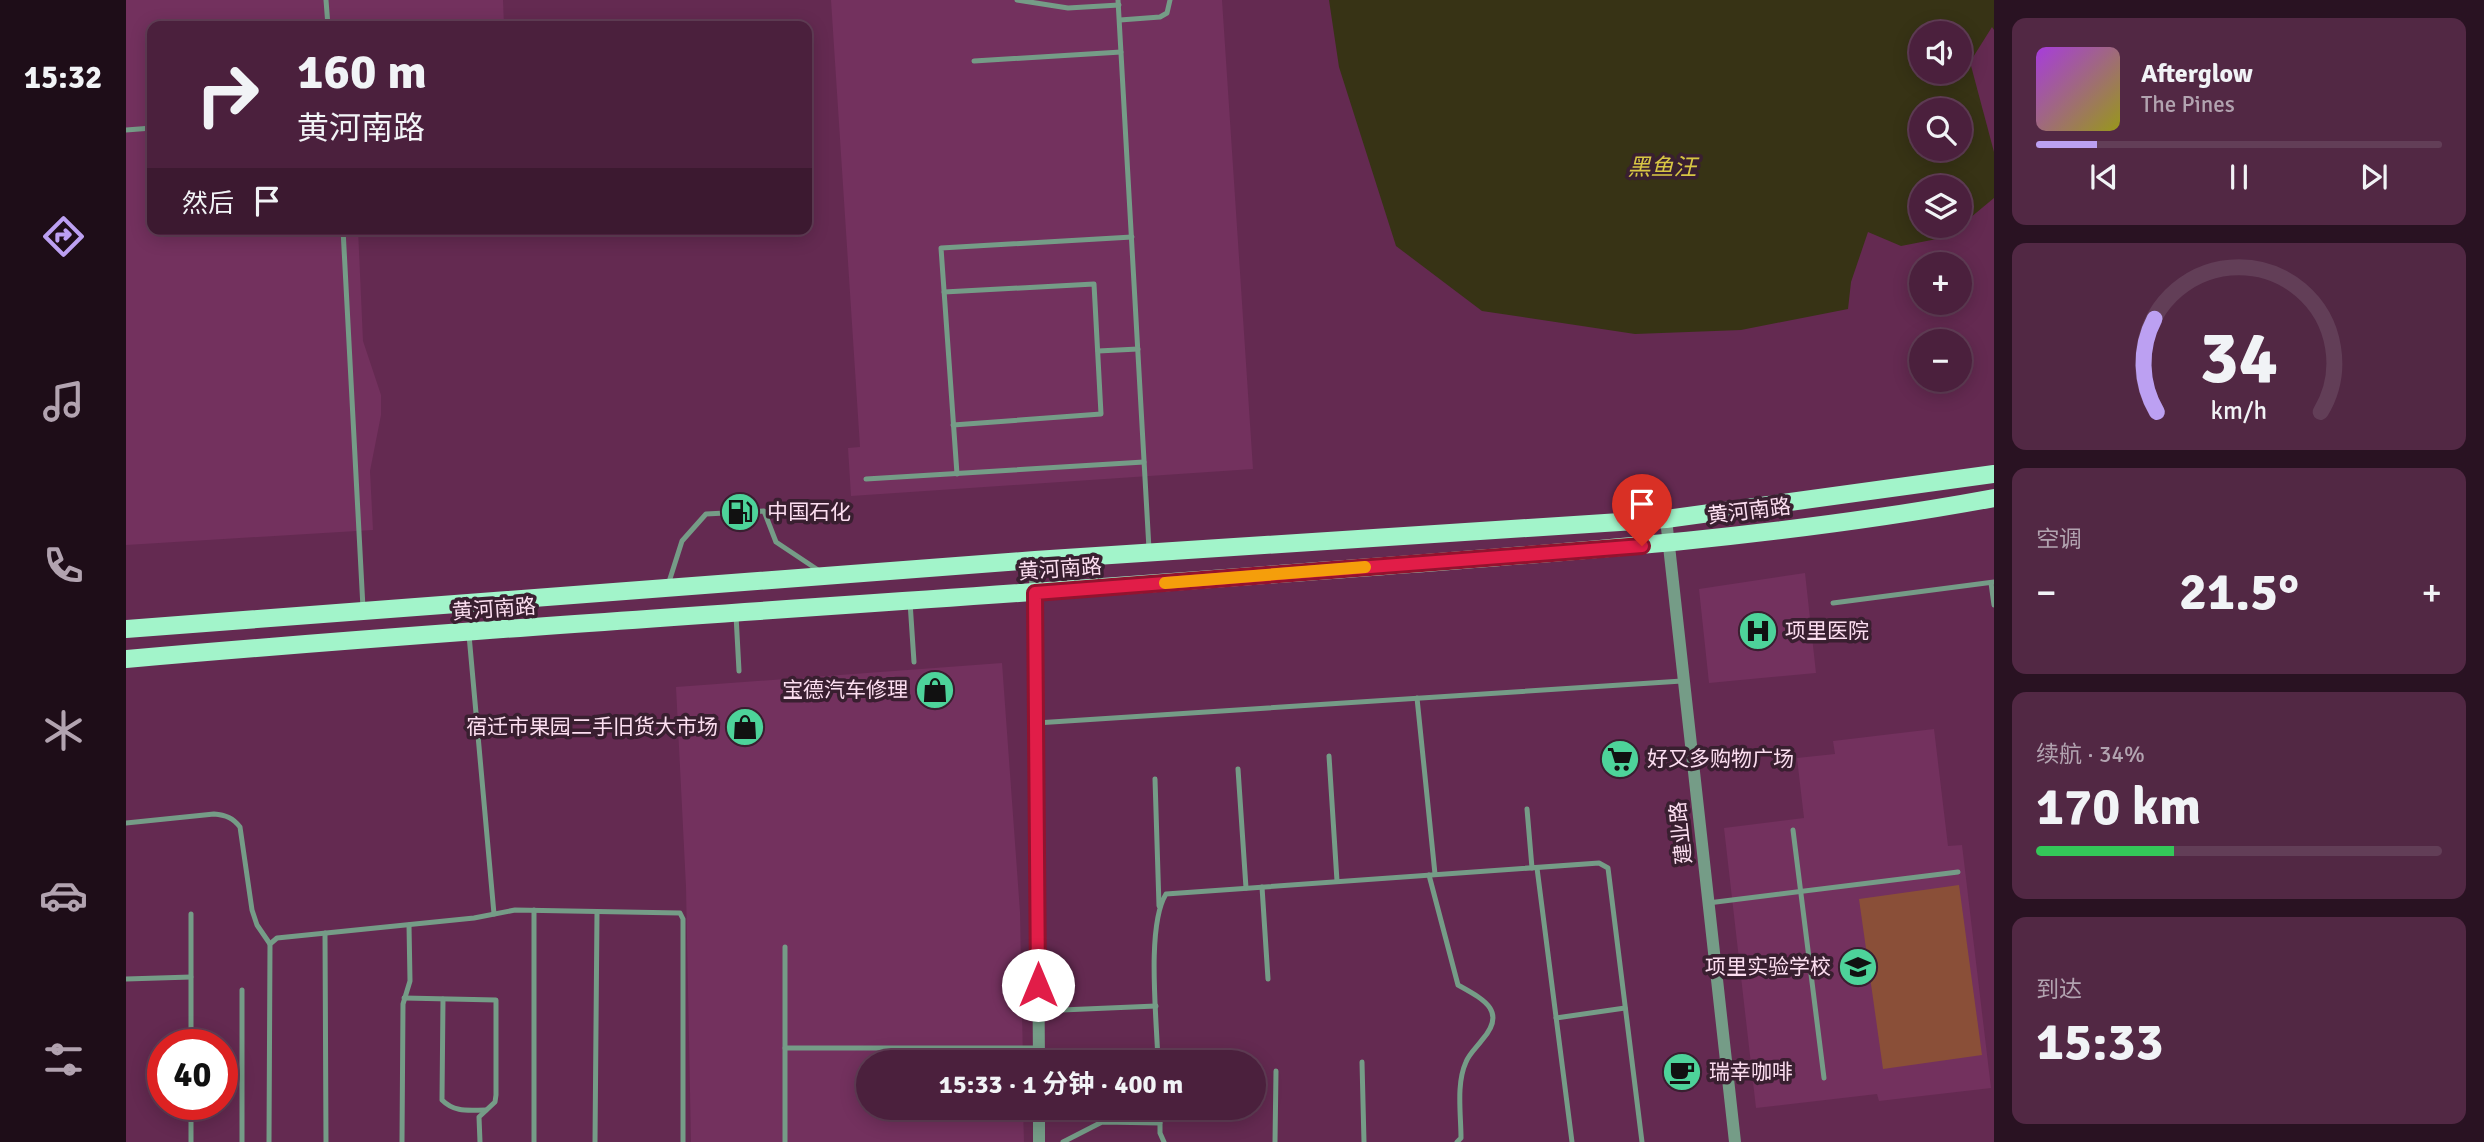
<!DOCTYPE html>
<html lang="zh">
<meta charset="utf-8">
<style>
:root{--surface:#4b203d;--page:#522844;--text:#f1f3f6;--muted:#b2a3b0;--line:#623e57;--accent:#bca0f2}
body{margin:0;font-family:Signika,"Noto Sans SC",sans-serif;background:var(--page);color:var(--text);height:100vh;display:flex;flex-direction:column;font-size:26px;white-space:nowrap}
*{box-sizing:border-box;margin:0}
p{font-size:23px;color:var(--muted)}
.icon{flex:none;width:38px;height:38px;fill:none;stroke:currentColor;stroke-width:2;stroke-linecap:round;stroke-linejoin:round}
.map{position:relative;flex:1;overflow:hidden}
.panel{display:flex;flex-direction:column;gap:18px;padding:18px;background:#291222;width:490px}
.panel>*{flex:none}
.banner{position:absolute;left:21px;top:21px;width:665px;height:214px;border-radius:14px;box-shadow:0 4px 18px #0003,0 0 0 2px var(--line);background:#4b203d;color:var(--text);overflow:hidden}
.buttons{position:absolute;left:1783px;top:21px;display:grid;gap:14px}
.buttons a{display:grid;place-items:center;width:63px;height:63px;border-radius:50%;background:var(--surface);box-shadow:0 4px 18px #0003,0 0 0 2px var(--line);font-size:35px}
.speed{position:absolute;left:21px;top:1029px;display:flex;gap:14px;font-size:35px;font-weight:700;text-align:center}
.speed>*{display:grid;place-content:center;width:91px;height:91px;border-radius:50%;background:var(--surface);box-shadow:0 4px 18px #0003,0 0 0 2px var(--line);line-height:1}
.speed .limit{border:10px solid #d22;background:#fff;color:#111}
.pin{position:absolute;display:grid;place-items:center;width:60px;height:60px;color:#fff;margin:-72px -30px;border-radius:50% 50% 50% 0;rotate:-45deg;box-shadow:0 0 7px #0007}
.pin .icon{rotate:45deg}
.me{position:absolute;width:77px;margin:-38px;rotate:0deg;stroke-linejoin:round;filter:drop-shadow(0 0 5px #0008)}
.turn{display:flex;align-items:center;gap:24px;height:147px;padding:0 35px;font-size:32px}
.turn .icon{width:91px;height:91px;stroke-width:2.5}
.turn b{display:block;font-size:49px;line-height:60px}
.then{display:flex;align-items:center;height:66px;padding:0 35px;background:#0003;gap:14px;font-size:26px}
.big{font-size:52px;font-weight:700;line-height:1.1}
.panel .card{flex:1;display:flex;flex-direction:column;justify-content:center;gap:10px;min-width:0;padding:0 24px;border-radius:14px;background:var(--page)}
.panel .dial{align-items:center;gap:0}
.dial svg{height:182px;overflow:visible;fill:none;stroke:var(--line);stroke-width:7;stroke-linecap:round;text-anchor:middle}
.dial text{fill:var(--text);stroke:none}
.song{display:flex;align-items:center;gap:21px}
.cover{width:84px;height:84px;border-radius:10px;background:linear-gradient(135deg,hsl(280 70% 55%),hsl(60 70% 35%))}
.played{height:7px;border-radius:4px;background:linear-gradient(90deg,var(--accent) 15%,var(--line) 15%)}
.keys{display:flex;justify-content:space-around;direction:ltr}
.heat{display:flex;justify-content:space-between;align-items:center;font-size:38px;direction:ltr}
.charge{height:10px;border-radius:5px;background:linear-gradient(90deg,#34c759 34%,var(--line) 0)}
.trip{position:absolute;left:730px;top:1050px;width:410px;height:70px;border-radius:35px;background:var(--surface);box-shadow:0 4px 18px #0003,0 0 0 2px var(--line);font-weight:700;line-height:70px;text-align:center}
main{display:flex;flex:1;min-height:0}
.menu{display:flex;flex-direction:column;width:126px;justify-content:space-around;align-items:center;background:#1e0d18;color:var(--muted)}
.menu .icon{width:49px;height:49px}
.menu .selected{color:var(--accent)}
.menu b{font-size:32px;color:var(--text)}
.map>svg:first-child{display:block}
.built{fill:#73315e}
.green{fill:#8a4f38}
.water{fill:#373315;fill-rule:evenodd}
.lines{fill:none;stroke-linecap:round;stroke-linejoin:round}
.service{stroke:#759c87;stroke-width:5}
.tertiary{stroke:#759c87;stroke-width:12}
.primary{stroke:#a2f4ca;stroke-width:18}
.route-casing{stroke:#92132f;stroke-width:18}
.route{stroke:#e11d48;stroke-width:12}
.slow{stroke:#f59e0b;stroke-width:12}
.labels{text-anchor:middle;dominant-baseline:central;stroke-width:7;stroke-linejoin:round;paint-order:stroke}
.street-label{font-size:21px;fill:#fcdef0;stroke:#391f30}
.poi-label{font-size:21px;fill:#fcdef0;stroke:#391f30;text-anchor:start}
.water-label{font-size:23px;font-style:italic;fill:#d8c644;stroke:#391f30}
</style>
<main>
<nav class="menu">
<b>15:32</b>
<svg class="icon selected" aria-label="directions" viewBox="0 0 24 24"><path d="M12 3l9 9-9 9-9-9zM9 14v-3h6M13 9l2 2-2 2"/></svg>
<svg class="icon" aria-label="music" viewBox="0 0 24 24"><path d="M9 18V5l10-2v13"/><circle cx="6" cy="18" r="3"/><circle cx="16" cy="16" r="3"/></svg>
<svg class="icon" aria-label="phone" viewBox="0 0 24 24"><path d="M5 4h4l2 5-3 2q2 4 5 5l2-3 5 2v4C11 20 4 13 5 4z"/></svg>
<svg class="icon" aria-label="climate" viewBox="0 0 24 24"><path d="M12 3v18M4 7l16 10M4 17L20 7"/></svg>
<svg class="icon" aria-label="car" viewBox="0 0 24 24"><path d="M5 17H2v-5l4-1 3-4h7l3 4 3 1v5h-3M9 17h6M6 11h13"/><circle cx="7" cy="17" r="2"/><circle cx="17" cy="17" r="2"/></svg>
<svg class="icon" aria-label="filters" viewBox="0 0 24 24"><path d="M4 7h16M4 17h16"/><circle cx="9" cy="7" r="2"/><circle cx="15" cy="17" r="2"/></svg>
</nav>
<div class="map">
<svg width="1868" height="1142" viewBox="0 0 1868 1142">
<rect width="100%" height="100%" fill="#642a51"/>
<!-- built -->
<g class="built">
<path d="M0,0h377l1,26h-352v203h206l5,112 18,54v20l-11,56 3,59 -247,15z"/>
<path d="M705,0h391l31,469 -402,27 -3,-48 12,-1z"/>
<path d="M1679,573l11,100 -107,10 -10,-94z"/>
<path d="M876,663l18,249 3,150h-155v46h155l1,34h-333l-5,-255 -10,-200z"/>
<path d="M1808,729l14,117 14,-1 29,243 -112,13 -2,-7 -121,14 -32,-280 80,-10 -7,-60 38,-4 -2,-13z"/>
</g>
<!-- green -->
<path class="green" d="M1833,885l23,170 -99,14 -24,-170z"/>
<!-- water -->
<path class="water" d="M1203,0h665v30l-2,-3 -22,35 24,90v46l-47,39 -46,9 -33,-14 -17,50 -3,27 -107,21 -106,4 -153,-23 -86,-65 -57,-179zM1796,33h38v39h-38zM1796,110h38v39h-38zM1796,187h38v39h-38z"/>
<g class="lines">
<!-- service -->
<g class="service">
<path d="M200,0l2,26"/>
<path d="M891,0l51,8 51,-3"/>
<path d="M992,0l31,549"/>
<path d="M994,20l40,-3 7,-4 3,-13"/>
<path d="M848,61l147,-9"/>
<path d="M0,130l26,-2"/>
<path d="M217,229l20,379"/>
<path d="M818,292l150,-8 7,130 -148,11"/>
<path d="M972,351l40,-2"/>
<path d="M831,474l-16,-226 191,-11"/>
<path d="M740,479l278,-17"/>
<path d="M1865,583l3,22"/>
<path d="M542,585l14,-44 24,-27 58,-3 12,31 42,28"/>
<path d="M784,602l4,60"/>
<path d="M1707,603l161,-21"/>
<path d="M610,615l3,56"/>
<path d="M343,635l25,279"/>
<path d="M1291,698l18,176"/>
<path d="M910,723l646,-42"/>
<path d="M1203,756l8,125"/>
<path d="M1112,769l8,119"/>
<path d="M1029,779l4,127"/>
<path d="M1401,809l5,59"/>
<path d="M0,823l88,-9c12,1 19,4 26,13l12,83 5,15 13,19"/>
<path d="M1667,830l31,248"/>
<path d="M1411,868l35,274"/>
<path d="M1303,875l29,110c25,14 50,26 24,55 -5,7 -13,14 -16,22 -10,22 -5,52 -5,76l-4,4"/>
<path d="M1136,887l6,92"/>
<path d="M1582,903l250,-31"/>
<path d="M408,910v232"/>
<path d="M199,933l1,209"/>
<path d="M659,947v195"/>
<path d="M0,979l65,-2"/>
<path d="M278,998l92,2v95l-1,7 -16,15 1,25"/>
<path d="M317,999l-1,101c13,13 27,10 44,10"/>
<path d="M912,1011l118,-5"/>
<path d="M1430,1018l69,-10"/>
<path d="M65,1045v-131"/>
<path d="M659,1048h253"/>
<path d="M1032,1062c-1,-40 -12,-136 8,-168l433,-31 9,5 34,274"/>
<path d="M1236,1062l2,80"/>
<path d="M1034,1108v25l4,9"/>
<path d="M65,1142v-38"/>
<path d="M116,1142v-152"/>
<path d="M143,1142l1,-198 7,-6 197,-20 41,-8 165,3 3,6v223"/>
<path d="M276,1142l1,-138 7,-23 -1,-56"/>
<path d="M469,1142l2,-230"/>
<path d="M937,1142l39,-20 58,1"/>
<path d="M1149,1142l1,-71"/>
</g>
<!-- tertiary -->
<g class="tertiary">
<path d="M1540,519l69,623"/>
<path d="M909,560l4,502"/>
<path d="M913,1108v34"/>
</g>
<!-- primary -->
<g class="primary">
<path d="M0,629l909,-69 631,-41 328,-45"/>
<path d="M0,659c388,-34 777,-56 1166,-86 234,-18 470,-32 702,-75"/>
</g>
</g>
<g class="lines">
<!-- route casing -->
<g class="route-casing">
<path id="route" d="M912,985l-3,-392 607,-47"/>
</g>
<!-- route -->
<use href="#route" class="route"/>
<!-- slow -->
<path class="slow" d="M1039,583l200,-16"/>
</g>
<!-- icons -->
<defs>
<g id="fuel-disc" transform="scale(2.0125)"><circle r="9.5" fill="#4dd39a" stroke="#391f30"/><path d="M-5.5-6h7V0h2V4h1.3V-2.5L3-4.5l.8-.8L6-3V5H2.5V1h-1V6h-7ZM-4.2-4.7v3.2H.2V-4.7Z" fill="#111"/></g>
<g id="hospital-disc" transform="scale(2.0125)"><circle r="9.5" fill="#4dd39a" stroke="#391f30"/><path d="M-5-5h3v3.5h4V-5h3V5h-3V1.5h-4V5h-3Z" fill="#111"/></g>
<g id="shop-disc" transform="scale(2.0125)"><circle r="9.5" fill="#4dd39a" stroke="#391f30"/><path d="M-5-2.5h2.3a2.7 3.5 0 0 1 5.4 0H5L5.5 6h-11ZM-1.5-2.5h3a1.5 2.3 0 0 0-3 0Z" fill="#111"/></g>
<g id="supermarket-disc" transform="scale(2.0125)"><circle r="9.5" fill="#4dd39a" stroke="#391f30"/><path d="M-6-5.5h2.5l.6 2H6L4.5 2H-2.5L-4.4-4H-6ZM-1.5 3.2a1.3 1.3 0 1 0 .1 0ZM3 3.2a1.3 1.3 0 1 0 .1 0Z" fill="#111"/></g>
<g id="school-disc" transform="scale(2.0125)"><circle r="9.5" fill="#4dd39a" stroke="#391f30"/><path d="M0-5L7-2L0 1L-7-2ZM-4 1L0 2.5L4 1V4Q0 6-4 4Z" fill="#111"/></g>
<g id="cafe-disc" transform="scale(2.0125)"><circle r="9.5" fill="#4dd39a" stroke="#391f30"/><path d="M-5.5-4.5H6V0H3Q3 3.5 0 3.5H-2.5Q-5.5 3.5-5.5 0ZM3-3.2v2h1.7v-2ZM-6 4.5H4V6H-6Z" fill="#111"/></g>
</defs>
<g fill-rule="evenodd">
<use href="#fuel-disc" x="614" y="512"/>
<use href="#hospital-disc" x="1632" y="631"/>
<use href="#shop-disc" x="809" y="690"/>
<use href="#shop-disc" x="619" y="727"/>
<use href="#supermarket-disc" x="1494" y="759"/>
<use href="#school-disc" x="1732" y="967"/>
<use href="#cafe-disc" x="1556" y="1072"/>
</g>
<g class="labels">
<!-- street labels -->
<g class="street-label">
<text transform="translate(1623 511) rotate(-7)">黄河南路</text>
<text transform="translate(934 569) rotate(-4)">黄河南路</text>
<text transform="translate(368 609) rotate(-4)">黄河南路</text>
<text transform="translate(1555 833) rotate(-96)">建业路</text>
</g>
<!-- poi labels -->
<g class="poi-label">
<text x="641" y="512">中国石化</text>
<text x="1659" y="631">项里医院</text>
<text x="782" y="690" text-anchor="end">宝德汽车修理</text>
<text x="592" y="727" text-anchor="end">宿迁市果园二手旧货大市场</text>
<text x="1521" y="759">好又多购物广场</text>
<text x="1705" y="967" text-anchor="end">项里实验学校</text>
<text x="1583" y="1072">瑞幸咖啡</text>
</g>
<!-- water labels -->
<g class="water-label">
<text x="1536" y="167">黑鱼汪</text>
</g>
</g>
</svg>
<div class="buttons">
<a><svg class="icon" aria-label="sound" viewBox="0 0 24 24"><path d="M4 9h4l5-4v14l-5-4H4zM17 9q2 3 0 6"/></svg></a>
<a><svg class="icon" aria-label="search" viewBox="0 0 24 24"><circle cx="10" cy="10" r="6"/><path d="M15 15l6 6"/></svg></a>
<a><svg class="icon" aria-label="layers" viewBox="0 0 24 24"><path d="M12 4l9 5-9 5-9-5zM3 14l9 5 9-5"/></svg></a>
<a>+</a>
<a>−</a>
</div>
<div class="speed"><div class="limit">40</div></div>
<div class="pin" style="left:1516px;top:546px;background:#d93025"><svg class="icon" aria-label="arrive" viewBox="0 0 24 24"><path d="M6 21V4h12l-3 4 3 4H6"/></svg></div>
<svg class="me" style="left:912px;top:985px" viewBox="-20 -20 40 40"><circle r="19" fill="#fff"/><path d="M0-13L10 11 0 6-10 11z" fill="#e11d48"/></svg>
<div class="trip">15:33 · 1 分钟 · 400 m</div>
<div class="banner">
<div class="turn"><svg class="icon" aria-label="right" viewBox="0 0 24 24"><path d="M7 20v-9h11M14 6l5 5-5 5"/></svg><div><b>160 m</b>黄河南路</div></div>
<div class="then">然后<svg class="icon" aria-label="arrive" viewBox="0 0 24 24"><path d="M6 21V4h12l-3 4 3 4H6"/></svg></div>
</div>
</div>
<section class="panel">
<div class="card">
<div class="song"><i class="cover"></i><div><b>Afterglow</b><p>The Pines</p></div></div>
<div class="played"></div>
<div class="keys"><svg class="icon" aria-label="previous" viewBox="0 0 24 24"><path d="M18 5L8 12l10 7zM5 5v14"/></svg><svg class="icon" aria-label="pause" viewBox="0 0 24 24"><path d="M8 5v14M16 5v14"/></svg><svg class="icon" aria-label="next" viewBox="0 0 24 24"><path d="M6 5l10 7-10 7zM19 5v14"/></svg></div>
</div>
<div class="card dial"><svg viewBox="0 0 100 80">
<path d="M14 69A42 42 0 1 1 86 69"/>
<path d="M14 69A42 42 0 0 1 13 28" stroke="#bca0f2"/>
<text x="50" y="56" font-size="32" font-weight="700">34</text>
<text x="50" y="72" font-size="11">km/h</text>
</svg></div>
<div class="card"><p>空调</p>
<div class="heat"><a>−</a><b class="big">21.5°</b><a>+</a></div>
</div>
<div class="card"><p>续航 · 34%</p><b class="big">170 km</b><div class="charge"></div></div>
<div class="card"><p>到达</p><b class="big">15:33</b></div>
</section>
</main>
